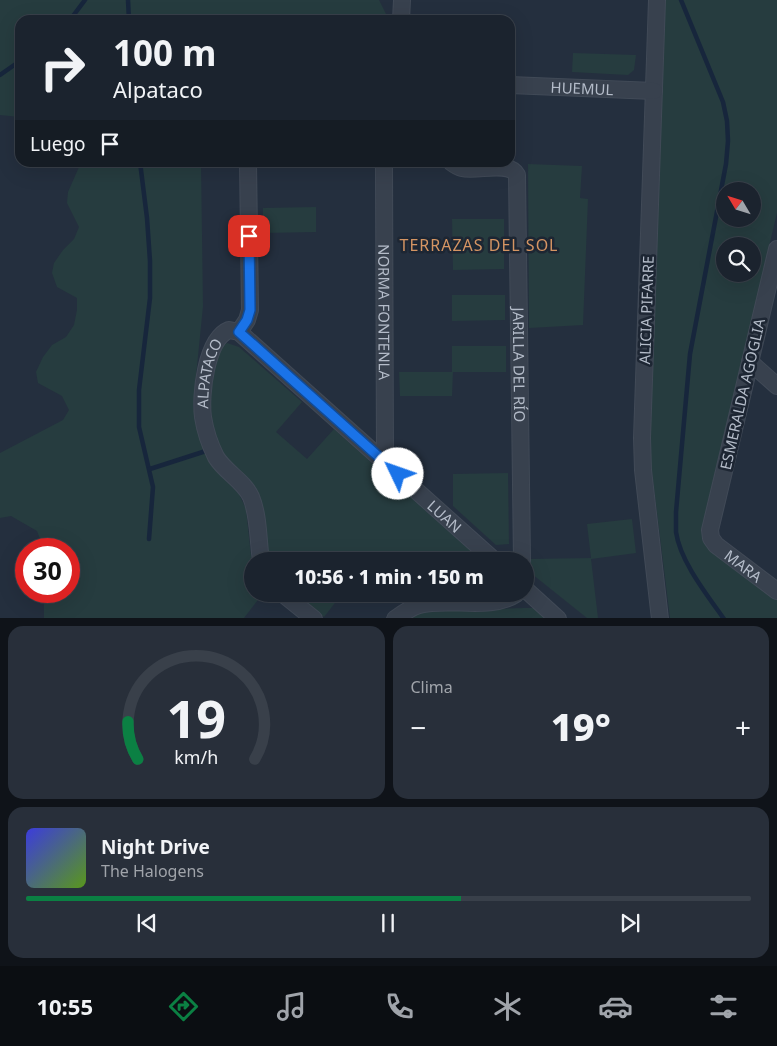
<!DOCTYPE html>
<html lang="es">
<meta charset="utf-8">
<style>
:root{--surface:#1b232e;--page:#282f3a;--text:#f1f3f6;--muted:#a0a4aa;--line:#39404a;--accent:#0b8043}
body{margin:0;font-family:"Noto Sans",sans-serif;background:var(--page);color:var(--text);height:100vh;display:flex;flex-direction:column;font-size:19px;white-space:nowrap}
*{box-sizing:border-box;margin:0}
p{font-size:16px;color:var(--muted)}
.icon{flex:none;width:28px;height:28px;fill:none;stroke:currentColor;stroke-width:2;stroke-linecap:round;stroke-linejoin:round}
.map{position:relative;height:618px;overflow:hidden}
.panel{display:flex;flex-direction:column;gap:8px;padding:8px;background:#0f1319;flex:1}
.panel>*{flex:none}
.top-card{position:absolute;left:15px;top:15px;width:500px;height:152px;border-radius:15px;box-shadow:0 5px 20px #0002,0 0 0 1px var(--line);background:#1b232e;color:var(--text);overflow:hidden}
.needle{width:32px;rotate:308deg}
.fabs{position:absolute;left:716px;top:182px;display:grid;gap:10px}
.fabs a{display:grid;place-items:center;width:45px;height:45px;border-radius:50%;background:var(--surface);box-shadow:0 5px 20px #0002,0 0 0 1px var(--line);font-size:25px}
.speed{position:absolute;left:15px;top:538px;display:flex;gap:10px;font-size:25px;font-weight:700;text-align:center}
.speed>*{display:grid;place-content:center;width:65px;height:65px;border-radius:50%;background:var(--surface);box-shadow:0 5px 20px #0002,0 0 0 1px var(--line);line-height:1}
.speed .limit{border:8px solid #d22;background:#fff;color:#111}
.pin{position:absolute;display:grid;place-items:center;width:42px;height:42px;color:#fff;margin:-21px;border-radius:10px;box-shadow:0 2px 8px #0006}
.me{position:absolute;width:55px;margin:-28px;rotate:312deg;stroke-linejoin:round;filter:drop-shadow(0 0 4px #0008)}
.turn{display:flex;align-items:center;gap:18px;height:105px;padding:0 15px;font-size:22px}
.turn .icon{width:65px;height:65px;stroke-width:2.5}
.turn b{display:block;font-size:35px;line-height:42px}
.then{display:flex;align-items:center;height:48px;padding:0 15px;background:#0003;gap:10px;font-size:19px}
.big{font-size:38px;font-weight:800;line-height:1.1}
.panel .card{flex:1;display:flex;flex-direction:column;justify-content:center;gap:8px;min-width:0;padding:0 18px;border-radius:15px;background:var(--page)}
.panel .dial{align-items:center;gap:0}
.dial svg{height:130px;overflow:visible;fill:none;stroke:var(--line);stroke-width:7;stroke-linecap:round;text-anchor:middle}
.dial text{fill:var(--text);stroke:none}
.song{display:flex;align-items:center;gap:15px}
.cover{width:60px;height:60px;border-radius:8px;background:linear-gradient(135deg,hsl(240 70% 55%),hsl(90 70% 35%))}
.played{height:5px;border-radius:2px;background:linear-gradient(90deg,var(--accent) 60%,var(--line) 60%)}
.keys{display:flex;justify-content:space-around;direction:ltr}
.heat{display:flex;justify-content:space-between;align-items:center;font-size:28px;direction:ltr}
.panel .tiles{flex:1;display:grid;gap:8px;grid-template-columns:1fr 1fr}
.card:last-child{grid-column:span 2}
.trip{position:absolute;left:244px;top:552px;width:290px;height:50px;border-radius:25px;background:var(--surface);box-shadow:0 5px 20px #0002,0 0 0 1px var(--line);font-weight:800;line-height:50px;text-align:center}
.tabs{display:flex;height:80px;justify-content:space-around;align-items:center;background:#0b0e12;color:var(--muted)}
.tabs .icon{width:35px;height:35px}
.tabs .active{color:var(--accent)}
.tabs b{font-size:22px;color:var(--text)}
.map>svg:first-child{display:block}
.green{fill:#263c3f;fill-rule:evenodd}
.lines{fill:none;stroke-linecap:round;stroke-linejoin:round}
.stream{stroke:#17263c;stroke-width:4.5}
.street-casing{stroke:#414a57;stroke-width:18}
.street{stroke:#38414e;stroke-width:16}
.route-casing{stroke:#114b97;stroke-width:12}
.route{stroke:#1a73e8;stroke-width:9}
.labels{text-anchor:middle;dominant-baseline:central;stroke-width:5;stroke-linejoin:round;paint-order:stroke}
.street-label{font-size:15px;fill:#b4bcc9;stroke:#1d2633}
.neighbourhood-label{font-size:16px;letter-spacing:1px;fill:#d59563;stroke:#1d2633}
</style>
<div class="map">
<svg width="777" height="619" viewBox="0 0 777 619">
<rect width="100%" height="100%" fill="#242f3e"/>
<!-- green -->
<g class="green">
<path d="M0,0h379l10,20h-369v97l-20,-2z"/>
<path d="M665,0h112v213l-75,314 4,18 8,9 63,46v18h-107l-21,-170zM725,191h27v28h-27zM725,246h27v28h-27z"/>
<path d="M573,53l63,2 -2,15 -6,5 -56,-3z"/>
<path d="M79,163h122l2,143 -10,100 3,15 20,49 23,24 7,15 6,56v29h8l1,2 -17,22h-200v-27h25v-42h-25l-7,-18 -26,-15 -11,2v-65l63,-33 6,-10 -7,-14 -24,-13 -2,-11 7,-15 9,-12 14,-8 8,-12 3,-15v-12l-20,-11 -5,-14 2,-10 9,-13 11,-11 5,-12 -12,-24 1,-11 11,-25z"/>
<path d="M528,164l54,2 -2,32 8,1 -5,126 -54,3z"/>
<path d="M316,207v25l-53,1v-25z"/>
<path d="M452,219h52v50l-51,1z"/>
<path d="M452,295h53v25l-53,1z"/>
<path d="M227,343l12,4 63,55 -26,30 31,27 27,-30 148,132h-104l-2,-1 -2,1h-105l-8,-60 -3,-7 -35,-40c-15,-28 -14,-58 -8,-87 2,-9 4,-19 12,-24z"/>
<path d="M452,346h54v26h-53l-1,24h-52l-1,-24h53z"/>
<path d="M508,473l1,71 -13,1 -43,-39v-32z"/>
<path d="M632,519l4,34 -45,6 7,59h-11l-55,-44 -2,-15 61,-1 -4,-34z"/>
<path d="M295,594h47l-18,23z"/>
<path d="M524,608h9l13,11h-142l17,-7z"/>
</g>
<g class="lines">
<!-- stream -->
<g class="stream">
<path d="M128,0l1,20"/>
<path d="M681,0l42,102 4,19 1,20 -2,23 -36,190 -14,158c0,7 0,14 0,20 4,29 31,63 48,87"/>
<path d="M70,20l15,-20"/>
<path d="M0,75l20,-14"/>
<path d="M140,162l7,56 3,43v37l-11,92v37l14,60 -4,52"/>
<path d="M150,469l59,-19"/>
</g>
<!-- street casing -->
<g class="street-casing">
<g id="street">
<path d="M657,0l-15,438 1,32 17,149"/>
<path d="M401,20l1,-20"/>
<path id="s1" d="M510,85l144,6"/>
<path id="s2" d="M384,162l1,300"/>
<path id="s3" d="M451,162c4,3 7,5 11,6 15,4 47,-8 55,7l5,386"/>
<path id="s4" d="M777,249l-67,281 1,8 5,7 61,46"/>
<path d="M239,332l8,-12 3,-10 -2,-148"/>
<path d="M750,362l27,24"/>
<path id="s5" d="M261,561c-3,-20 -2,-45 -10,-64 -7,-16 -26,-25 -35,-40 -6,-12 -11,-27 -13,-40 -3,-22 3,-78 26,-87l10,2 256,229"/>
<path d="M525,589l33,30"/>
<path d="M283,594l31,25"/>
<path d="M395,619c8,-6 15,-11 24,-14 29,-8 72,6 97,-11"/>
</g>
</g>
<!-- street -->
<use href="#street" class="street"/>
</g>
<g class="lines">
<!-- route casing -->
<g class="route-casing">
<path id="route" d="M249,236l1,74 -3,10 -8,12 159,142"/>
</g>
<!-- route -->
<use href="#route" class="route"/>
</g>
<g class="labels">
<!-- street labels -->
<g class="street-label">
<text stroke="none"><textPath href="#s1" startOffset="72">HUEMUL</textPath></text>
<text transform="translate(646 310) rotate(-88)">ALICIA PIFARRE</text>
<text stroke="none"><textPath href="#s2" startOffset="150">NORMA FONTENLA</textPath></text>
<text stroke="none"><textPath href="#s3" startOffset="260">JARILLA DEL RÍO</textPath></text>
<text stroke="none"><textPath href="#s5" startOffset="205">ALPATACO</textPath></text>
<text transform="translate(742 394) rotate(-77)">ESMERALDA AGOGLIA</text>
<text stroke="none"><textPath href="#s5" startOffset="542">LUAN</textPath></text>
<text stroke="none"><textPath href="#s4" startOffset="340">MARA</textPath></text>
</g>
<!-- neighbourhood labels -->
<g class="neighbourhood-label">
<text x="479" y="245">TERRAZAS DEL SOL</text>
</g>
</g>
</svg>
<div class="fabs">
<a><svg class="needle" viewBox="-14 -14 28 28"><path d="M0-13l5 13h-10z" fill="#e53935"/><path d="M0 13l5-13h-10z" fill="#a0a4aa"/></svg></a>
<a><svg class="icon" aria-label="search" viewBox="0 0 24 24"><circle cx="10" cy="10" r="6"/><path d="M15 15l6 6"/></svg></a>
</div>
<div class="speed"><div class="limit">30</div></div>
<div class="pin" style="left:249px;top:236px;background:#d93025"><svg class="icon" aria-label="arrive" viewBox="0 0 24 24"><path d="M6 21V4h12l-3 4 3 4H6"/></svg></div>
<svg class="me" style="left:398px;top:474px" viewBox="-20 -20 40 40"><circle r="19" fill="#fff"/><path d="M0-13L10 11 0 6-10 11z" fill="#1a73e8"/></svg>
<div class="trip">10:56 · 1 min · 150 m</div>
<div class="top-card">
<div class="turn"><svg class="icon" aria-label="right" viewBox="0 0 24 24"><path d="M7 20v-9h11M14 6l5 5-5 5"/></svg><div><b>100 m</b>Alpataco</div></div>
<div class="then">Luego<svg class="icon" aria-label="arrive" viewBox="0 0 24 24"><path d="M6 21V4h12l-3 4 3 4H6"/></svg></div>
</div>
</div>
<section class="panel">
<div class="tiles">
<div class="card dial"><svg viewBox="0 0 100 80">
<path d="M14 69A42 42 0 1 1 86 69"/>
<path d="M14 69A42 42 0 0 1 8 46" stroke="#0b8043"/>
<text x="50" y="56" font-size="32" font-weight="700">19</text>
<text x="50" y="72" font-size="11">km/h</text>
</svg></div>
<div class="card"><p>Clima</p>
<div class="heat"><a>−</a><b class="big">19°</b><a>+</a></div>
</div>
<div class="card">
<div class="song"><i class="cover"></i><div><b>Night Drive</b><p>The Halogens</p></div></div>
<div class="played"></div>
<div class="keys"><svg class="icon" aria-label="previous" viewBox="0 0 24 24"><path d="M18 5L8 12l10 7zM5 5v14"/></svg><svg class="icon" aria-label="pause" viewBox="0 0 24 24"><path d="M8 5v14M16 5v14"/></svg><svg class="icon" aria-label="next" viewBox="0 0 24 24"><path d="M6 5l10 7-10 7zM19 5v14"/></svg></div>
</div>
</div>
</section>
<nav class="tabs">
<b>10:55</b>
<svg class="icon active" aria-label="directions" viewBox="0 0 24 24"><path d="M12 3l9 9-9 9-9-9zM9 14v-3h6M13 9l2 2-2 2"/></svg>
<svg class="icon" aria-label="music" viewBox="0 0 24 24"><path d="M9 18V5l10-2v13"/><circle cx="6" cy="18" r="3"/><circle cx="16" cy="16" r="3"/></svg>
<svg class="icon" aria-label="phone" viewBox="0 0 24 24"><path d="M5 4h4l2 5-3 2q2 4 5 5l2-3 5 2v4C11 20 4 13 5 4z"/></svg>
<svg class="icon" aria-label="climate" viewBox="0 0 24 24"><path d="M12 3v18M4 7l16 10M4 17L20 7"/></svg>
<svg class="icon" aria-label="car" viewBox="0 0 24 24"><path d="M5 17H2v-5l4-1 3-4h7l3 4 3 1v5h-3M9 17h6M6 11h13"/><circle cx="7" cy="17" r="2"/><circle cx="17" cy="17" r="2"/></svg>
<svg class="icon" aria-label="filters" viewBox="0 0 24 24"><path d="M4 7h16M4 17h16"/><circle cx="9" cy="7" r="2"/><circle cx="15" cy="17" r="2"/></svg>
</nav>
